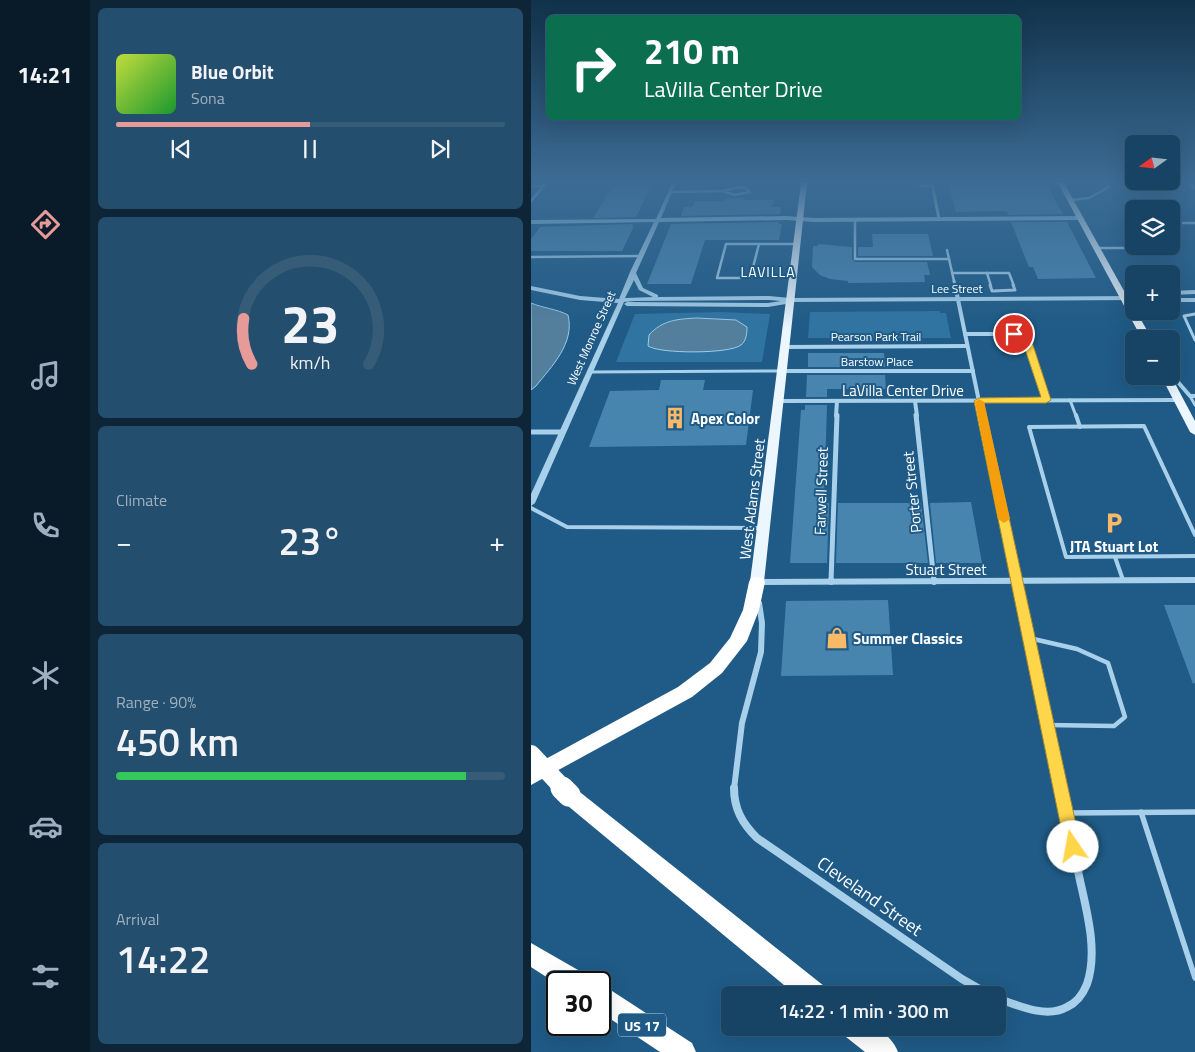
<!DOCTYPE html>
<meta charset="utf-8">
<style>
:root{--surface:#174464;--page:#244e6d;--text:#f1f3f6;--muted:#9eb0bf;--line:#365c78;--accent:#e69b98}
body{margin:0;font-family:"Titillium Web",sans-serif;background:var(--page);color:var(--text);height:100vh;display:flex;flex-direction:column;font-size:19px;white-space:nowrap}
*{box-sizing:border-box;margin:0}
p{font-size:16px;color:var(--muted)}
.icon{flex:none;width:28px;height:28px;fill:none;stroke:currentColor;stroke-width:2;stroke-linecap:round;stroke-linejoin:round}
.map{position:relative;flex:1;overflow:hidden}
.drawer{display:flex;flex-direction:column;gap:8px;padding:8px;background:#0d2537;width:441px}
.drawer>*{flex:none}
.banner{position:absolute;left:15px;top:15px;width:475px;height:105px;border-radius:8px;box-shadow:0 5px 20px #0002,0 0 0 1px var(--line);background:#0b6e4f;color:#fff;overflow:hidden}
.needle{width:32px;rotate:255deg}
.controls{position:absolute;left:594px;top:135px;display:grid;gap:10px}
.controls a{display:grid;place-items:center;width:55px;height:55px;border-radius:8px;background:var(--surface);box-shadow:0 5px 20px #0002,0 0 0 1px var(--line);font-size:25px}
.speed{position:absolute;left:15px;top:971px;display:flex;gap:10px;font-size:25px;font-weight:700;text-align:center}
.speed>*{display:grid;place-content:center;width:65px;height:65px;border-radius:50%;background:var(--surface);box-shadow:0 5px 20px #0002,0 0 0 1px var(--line);line-height:1}
.speed .limit{border:2px solid #111;border-radius:8px;background:#fff;color:#111}
.pin{position:absolute;display:grid;place-items:center;width:42px;height:42px;color:#fff;margin:-21px;border:2px solid #fff;border-radius:50%;box-shadow:0 1px 5px #0007}
.me{position:absolute;width:55px;margin:-28px;rotate:348deg;stroke-linejoin:round;filter:drop-shadow(0 0 4px #0008)}
.turn{display:flex;align-items:center;gap:18px;height:105px;padding:0 15px;font-size:22px}
.turn .icon{width:65px;height:65px;stroke-width:2.5}
.turn b{display:block;font-size:35px;line-height:42px}
.big{font-size:38px;font-weight:600;line-height:1.1}
.drawer .tile{flex:1;display:flex;flex-direction:column;justify-content:center;gap:8px;min-width:0;padding:0 18px;border-radius:8px;background:var(--page)}
.drawer .dial{align-items:center;gap:0}
.dial svg{height:130px;overflow:visible;fill:none;stroke:var(--line);stroke-width:7;stroke-linecap:round;text-anchor:middle}
.dial text{fill:var(--text);stroke:none}
.song{display:flex;align-items:center;gap:15px}
.cover{width:60px;height:60px;border-radius:8px;background:linear-gradient(135deg,hsl(70 70% 55%),hsl(130 70% 35%))}
.played{height:5px;border-radius:2px;background:linear-gradient(90deg,var(--accent) 50%,var(--line) 50%)}
.keys{display:flex;justify-content:space-around;direction:ltr}
.heat{display:flex;justify-content:space-between;align-items:center;font-size:28px;direction:ltr}
.charge{height:8px;border-radius:4px;background:linear-gradient(90deg,#34c759 90%,var(--line) 0)}
.trip{position:absolute;left:190px;top:986px;width:285px;height:50px;border-radius:8px;background:var(--surface);box-shadow:0 5px 20px #0002,0 0 0 1px var(--line);font-weight:600;line-height:50px;text-align:center}
main{display:flex;flex:1;min-height:0}
.tabs{display:flex;flex-direction:column;width:90px;justify-content:space-around;align-items:center;background:#091b28;color:var(--muted)}
.tabs .icon{width:35px;height:35px}
.tabs .selected{color:var(--accent)}
.tabs b{font-size:22px;color:var(--text)}
.map>svg:first-child{display:block}
.green{fill:#3074a2;fill-rule:evenodd}
.water{fill:#547f9c;stroke:#9ccdeb}
.building{fill:#4885ae}
.lines{fill:none;stroke-linecap:round;stroke-linejoin:round}
.service-far4{stroke:#a8d0ea;stroke-width:2.5}
.service-far3{stroke:#a8d0ea;stroke-width:3}
.service-far2{stroke:#a8d0ea;stroke-width:4}
.service-far1{stroke:#a8d0ea;stroke-width:4.5}
.service{stroke:#a8d0ea;stroke-width:5.5}
.minor-far4{stroke:#a8d0ea;stroke-width:3}
.minor-far3{stroke:#a8d0ea;stroke-width:4}
.minor-far2{stroke:#a8d0ea;stroke-width:5}
.minor-far1{stroke:#a8d0ea;stroke-width:6}
.minor{stroke:#a8d0ea;stroke-width:8}
.tertiary{fill:#a8d0ea;fill-rule:evenodd}
.secondary{fill:#d3e9f8;fill-rule:evenodd}
.primary{fill:#ecf6fe;fill-rule:evenodd}
.motorway{fill:#fff;fill-rule:evenodd}
.motorway-bridge-far1{stroke:#fff;stroke-width:18}
.motorway-bridge{stroke:#fff;stroke-width:23}
.route{fill:#ffd54a;stroke:#a68a30}
.slow{fill:#f59e0b}
.labels{text-anchor:middle;dominant-baseline:central;stroke-width:4;stroke-linejoin:round;paint-order:stroke}
.far-street-label{font-size:12px;fill:#fff;stroke:#1f5b86}
.far-neighbourhood-label{font-size:14px;letter-spacing:1px;fill:#fff;stroke:#1f5b86}
.shield{fill:#1f5b86;stroke:#bccedb;stroke-width:1}
.shield-label{font-size:14px;font-weight:bold;fill:#fff}
.street-label{font-size:15px;fill:#fff;stroke:#1f5b86}
.poi-label{font-size:15px;font-weight:bold;fill:#fff;stroke:#1f5b86;text-anchor:start}
.near-street-label{font-size:18px;fill:#fff;stroke:#1f5b86}
</style>
<main>
<nav class="tabs">
<b>14:21</b>
<svg class="icon selected" aria-label="directions" viewBox="0 0 24 24"><path d="M12 3l9 9-9 9-9-9zM9 14v-3h6M13 9l2 2-2 2"/></svg>
<svg class="icon" aria-label="music" viewBox="0 0 24 24"><path d="M9 18V5l10-2v13"/><circle cx="6" cy="18" r="3"/><circle cx="16" cy="16" r="3"/></svg>
<svg class="icon" aria-label="phone" viewBox="0 0 24 24"><path d="M5 4h4l2 5-3 2q2 4 5 5l2-3 5 2v4C11 20 4 13 5 4z"/></svg>
<svg class="icon" aria-label="climate" viewBox="0 0 24 24"><path d="M12 3v18M4 7l16 10M4 17L20 7"/></svg>
<svg class="icon" aria-label="car" viewBox="0 0 24 24"><path d="M5 17H2v-5l4-1 3-4h7l3 4 3 1v5h-3M9 17h6M6 11h13"/><circle cx="7" cy="17" r="2"/><circle cx="17" cy="17" r="2"/></svg>
<svg class="icon" aria-label="filters" viewBox="0 0 24 24"><path d="M4 7h16M4 17h16"/><circle cx="9" cy="7" r="2"/><circle cx="15" cy="17" r="2"/></svg>
</nav>
<section class="drawer">
<div class="tile">
<div class="song"><i class="cover"></i><div><b>Blue Orbit</b><p>Sona</p></div></div>
<div class="played"></div>
<div class="keys"><svg class="icon" aria-label="previous" viewBox="0 0 24 24"><path d="M18 5L8 12l10 7zM5 5v14"/></svg><svg class="icon" aria-label="pause" viewBox="0 0 24 24"><path d="M8 5v14M16 5v14"/></svg><svg class="icon" aria-label="next" viewBox="0 0 24 24"><path d="M6 5l10 7-10 7zM19 5v14"/></svg></div>
</div>
<div class="tile dial"><svg viewBox="0 0 100 80">
<path d="M14 69A42 42 0 1 1 86 69"/>
<path d="M14 69A42 42 0 0 1 9 41" stroke="#e69b98"/>
<text x="50" y="56" font-size="32" font-weight="700">23</text>
<text x="50" y="72" font-size="11">km/h</text>
</svg></div>
<div class="tile"><p>Climate</p>
<div class="heat"><a>−</a><b class="big">23°</b><a>+</a></div>
</div>
<div class="tile"><p>Range · 90%</p><b class="big">450 km</b><div class="charge"></div></div>
<div class="tile"><p>Arrival</p><b class="big">14:22</b></div>
</section>
<div class="map">
<svg width="664" height="1052" viewBox="0 0 664 1052">
<rect width="100%" height="100%" fill="#1f5b86"/>
<!-- green -->
<g class="green">
<path d="M409,311v2h6l5,25h-143l2,-26z"/>
<path d="M187,312l52,2 -8,48h-146l19,-48zM166,318l39,2 11,11c-2,11 -7,16 -18,19l-62,1 -17,-3 3,-18c14,-11 27,-11 44,-12z"/>
</g>
<!-- water -->
<g class="water">
<path d="M0,303c12,5 26,6 37,12 7,28 -16,51 -32,71l-5,4z"/>
<path d="M166,318l39,2 11,7c0,7 -1,14 -6,18 -11,9 -81,9 -93,1l1,-11c13,-15 29,-16 48,-17z"/>
</g>
<!-- building -->
<g class="building">
<path d="M417,183l99,2 16,29 -55,1 -1,-4 -51,1z"/>
<path d="M82,186h38l-15,31 -43,1z"/>
<path d="M196,198h17l-1,2h31l-2,7h9l-1,7 -99,2 3,-9h8l3,-6h30z"/>
<path d="M248,222v2h3l-3,16h-74l-14,44h-44l24,-60z"/>
<path d="M480,222h56l29,56 -58,1 -5,-12h-4z"/>
<path d="M102,224l-1,2h2l-12,25h-91v-12l9,-12z"/>
<path d="M341,234h56l5,22h-75v-9h15z"/>
<path d="M287,244l34,3v12l3,3h72l3,13h-6l1,7 -77,1v-2l-18,-2 -10,-4 -8,-8 1,-21h5z"/>
<path d="M277,353h76l1,14h-77z"/>
<path d="M276,375h78l1,14h-59v8h-21z"/>
<path d="M130,380h44l-2,10h50l-7,55 -157,2 21,-56 49,-1z"/>
<path d="M274,405h22l-3,98h5l-2,60h-37l11,-153h4z"/>
<path d="M440,502l11,61h-46l-6,-60z"/>
<path d="M307,503h83l7,60h-92z"/>
<path d="M357,600l5,75 -112,1 5,-75z"/>
<path d="M633,605h31v78l-2,1z"/>
</g>
<g class="lines">
<!-- service-far4 -->
<g class="service-far4">
<path d="M0,186h13"/>
<path d="M389,186h13"/>
<path d="M207,187l8,1 4,4 -16,3 -11,-4z"/>
<path d="M139,192l53,-1"/>
<path d="M540,200l18,-2 20,-11 -1,-4"/>
<path d="M324,220v39h94"/>
<path d="M652,223h12"/>
<path d="M195,244h33l-8,31 -12,3h-22z"/>
<path d="M228,244h38"/>
<path d="M566,248h39"/>
<path d="M416,250l7,31"/>
<path d="M0,257l110,-1"/>
<path d="M421,273h35"/>
<path d="M456,273h22l5,13"/>
<path d="M456,273l4,13"/>
</g>
<!-- service-far3 -->
<g class="service-far3">
<path d="M459,285l2,6 23,-1 -2,-5"/>
<path d="M664,314l-11,2 11,24"/>
<path d="M58,372l191,-1"/>
<path d="M659,396l5,9"/>
<path d="M539,400l6,16"/>
</g>
<!-- service-far2 -->
<g class="service-far2">
<path d="M545,415l4,12"/>
<path d="M0,508l36,19 195,1"/>
<path d="M664,535l-51,-109 -115,1 37,130 129,-1"/>
<path d="M584,557l8,23"/>
</g>
<!-- service-far1 -->
<path class="service-far1" d="M498,638l48,11 31,14 17,54 -11,9 -67,-1"/>
<!-- service -->
<g class="service">
<path d="M610,812l54,166"/>
<path d="M535,813l129,-1"/>
</g>
<!-- minor-far4 -->
<g class="minor-far4">
<path d="M401,183l7,36"/>
<path d="M423,281l1,5"/>
</g>
<!-- minor-far3 -->
<g class="minor-far3">
<path d="M424,285l27,131"/>
<path d="M434,334h49l12,6 20,60"/>
<path d="M254,347l182,-1"/>
<path d="M251,371h191"/>
<path d="M640,374l19,22h5"/>
<path d="M248,401l398,-1"/>
<path d="M384,401l2,15"/>
<path d="M305,416l1,-15"/>
</g>
<!-- minor-far2 -->
<g class="minor-far2">
<path d="M385,415l18,166"/>
<path d="M451,415l35,166"/>
<path d="M0,432h31"/>
<path d="M300,581l6,-166"/>
<path d="M452,581l212,-1"/>
</g>
<!-- minor-far1 -->
<g class="minor-far1">
<path d="M403,580v2"/>
<path d="M486,580l44,209"/>
<path d="M229,582l435,-2"/>
<path d="M300,582v-2"/>
<path d="M203,789l8,-66 19,-71 1,-29 -3,-20"/>
</g>
<!-- minor -->
<g class="minor">
<path d="M203,788c0,21 8,35 23,50l205,141 28,16"/>
<path d="M466,998c20,7 49,21 70,9 9,-4 16,-13 20,-23 12,-35 -2,-78 -9,-113 -6,-28 -12,-55 -18,-83"/>
</g>
<!-- tertiary -->
<g class="tertiary">
<path d="M13,183h4l-17,20v-4z"/>
<path d="M141,183h4l-15,35 125,-2 28,2 267,-2 3,2 -3,2 -267,2 -28,-2 -127,2 -23,51 7,15 15,7v2l111,-1 21,2 343,-2v4l-344,2 -3,2 -18,3 -141,-1 -3,-2 3,-2 141,1 13,-2 -12,-1 -134,1 -11,1 -89,201 -4,3v-12l87,-191 -38,-3 -49,-10v-4l49,10 39,3 11,-27 24,-50 -123,2v-4l125,-1zM103,280l5,10 14,7 -28,1z"/>
<path d="M664,290v4l-24,1v-4z"/>
<rect x="640" y="298" width="24" height="4"/>
</g>
<!-- secondary -->
<path class="secondary" d="M656,183h6l2,7z"/>
<!-- primary -->
<g class="primary">
<path d="M270,183h6l-43,399 -2,3h-10l-2,-3z"/>
<path d="M527,183h6l69,124v4h3l16,28h-10z"/>
<path d="M630,376h10l24,45v14l-5,-3z"/>
</g>
<!-- motorway -->
<g class="motorway">
<path d="M226,577l6,1 2,4 -6,28 -12,31 -25,32 -30,24 -161,88v-18l147,-80 32,-24 20,-25 13,-28 6,-28 2,-4z"/>
<path d="M38,787l7,2 248,197 3,9h-31l-234,-194 -3,-6 3,-6z"/>
<path d="M0,943l54,31 3,8 -31,2 -26,-17z"/>
<path d="M69,986l9,3 83,54 4,9h-36l-60,-40z"/>
<path d="M311,1028c24,-3 46,-1 56,24h-33l-19,-15z"/>
</g>
<!-- motorway-bridge-far1 -->
<path class="motorway-bridge-far1" d="M0,754l33,35"/>
<!-- motorway-bridge -->
<path class="motorway-bridge" d="M31,788l7,7"/>
</g>
<!-- sky -->
<linearGradient id="sky" x2="0" y2="1"><stop stop-color="#11324a"/><stop offset="0.55" stop-color="#3c6c95"/><stop offset="1" stop-color="#3c6c95" stop-opacity="0"/></linearGradient>
<rect width="664" height="330" fill="url(#sky)"/>
<!-- route -->
<path class="route" d="M483,332l12,4 6,6 19,58 -5,3h-62l97,444 -2,5 -6,2 -6,-2 -2,-5 -91,-446 5,-3 62,-1 -18,-54 -14,-9z"/>
<!-- slow -->
<path class="slow" d="M448,399l5,3 26,117 -6,4 -6,-4 -23,-117z"/>
<!-- icons -->
<defs>
<g id="building-bare" transform="scale(1.725)"><path d="M-4-6H4V6H1V3H-1V6H-4ZM-2.5-4.3h1.7v1.8h-1.7ZM.8-4.3h1.7v1.8H.8ZM-2.5-1h1.7V.8h-1.7ZM.8-1h1.7V.8H.8Z" fill="#f8b968" stroke="#1f5b86" stroke-width="2.5" paint-order="stroke"/></g>
<g id="parking-bare" transform="scale(1.725)"><path d="M-3.5-5.5H1a3.5 3.5 0 0 1 0 7H-1V5.5H-3.5ZM-1-3.4V-.6H.8a1.4 1.4 0 0 0 0-2.8Z" fill="#f8b968" stroke="#1f5b86" stroke-width="2.5" paint-order="stroke"/></g>
<g id="shop-bare" transform="scale(1.725)"><path d="M-5-2.5h2.3a2.7 3.5 0 0 1 5.4 0H5L5.5 6h-11ZM-1.5-2.5h3a1.5 2.3 0 0 0-3 0Z" fill="#f8b968" stroke="#1f5b86" stroke-width="2.5" paint-order="stroke"/></g>
</defs>
<g fill-rule="evenodd">
<use href="#building-bare" x="144" y="418"/>
<use href="#parking-bare" x="583" y="523"/>
<use href="#shop-bare" x="306" y="638"/>
</g>
<g class="labels">
<!-- far-street labels -->
<g class="far-street-label">
<text x="426" y="288">Lee Street</text>
<text x="345" y="336">Pearson Park Trail</text>
<text transform="translate(60 338) rotate(-66)">West Monroe Street</text>
<text x="346" y="361">Barstow Place</text>
</g>
<!-- far-neighbourhood labels -->
<g class="far-neighbourhood-label">
<text x="237" y="271">LAVILLA</text>
</g>
<!-- shield labels -->
<rect class="shield" x="87" y="1013.5" width="48" height="23" rx="4"/>
<g class="shield-label">
<text x="111" y="1025">US 17</text>
</g>
<!-- street labels -->
<g class="street-label">
<text x="372" y="390">LaVilla Center Drive</text>
<text transform="translate(290 491) rotate(-88)">Farwell Street</text>
<text transform="translate(381 492) rotate(-96)">Porter Street</text>
<text transform="translate(221 499) rotate(-83)">West Adams Street</text>
<text x="415" y="569">Stuart Street</text>
</g>
<!-- poi labels -->
<g class="poi-label">
<text x="160" y="418">Apex Color</text>
<text x="583" y="546" text-anchor="middle">JTA Stuart Lot</text>
<text x="322" y="638">Summer Classics</text>
</g>
<!-- near-street labels -->
<g class="near-street-label">
<text transform="translate(339 896) rotate(35)">Cleveland Street</text>
</g>
</g>
</svg>
<div class="controls">
<a><svg class="needle" viewBox="-14 -14 28 28"><path d="M0-13l5 13h-10z" fill="#e53935"/><path d="M0 13l5-13h-10z" fill="#9eb0bf"/></svg></a>
<a><svg class="icon" aria-label="layers" viewBox="0 0 24 24"><path d="M12 4l9 5-9 5-9-5zM3 14l9 5 9-5"/></svg></a>
<a>+</a>
<a>−</a>
</div>
<div class="speed"><div class="limit">30</div></div>
<div class="pin" style="left:483px;top:334px;background:#d93025"><svg class="icon" aria-label="arrive" viewBox="0 0 24 24"><path d="M6 21V4h12l-3 4 3 4H6"/></svg></div>
<svg class="me" style="left:542px;top:847px" viewBox="-20 -20 40 40"><circle r="19" fill="#fff"/><path d="M0-13L10 11 0 6-10 11z" fill="#ffd54a"/></svg>
<div class="trip">14:22 · 1 min · 300 m</div>
<div class="banner">
<div class="turn"><svg class="icon" aria-label="right" viewBox="0 0 24 24"><path d="M7 20v-9h11M14 6l5 5-5 5"/></svg><div><b>210 m</b>LaVilla Center Drive</div></div>
</div>
</div>
</main>
